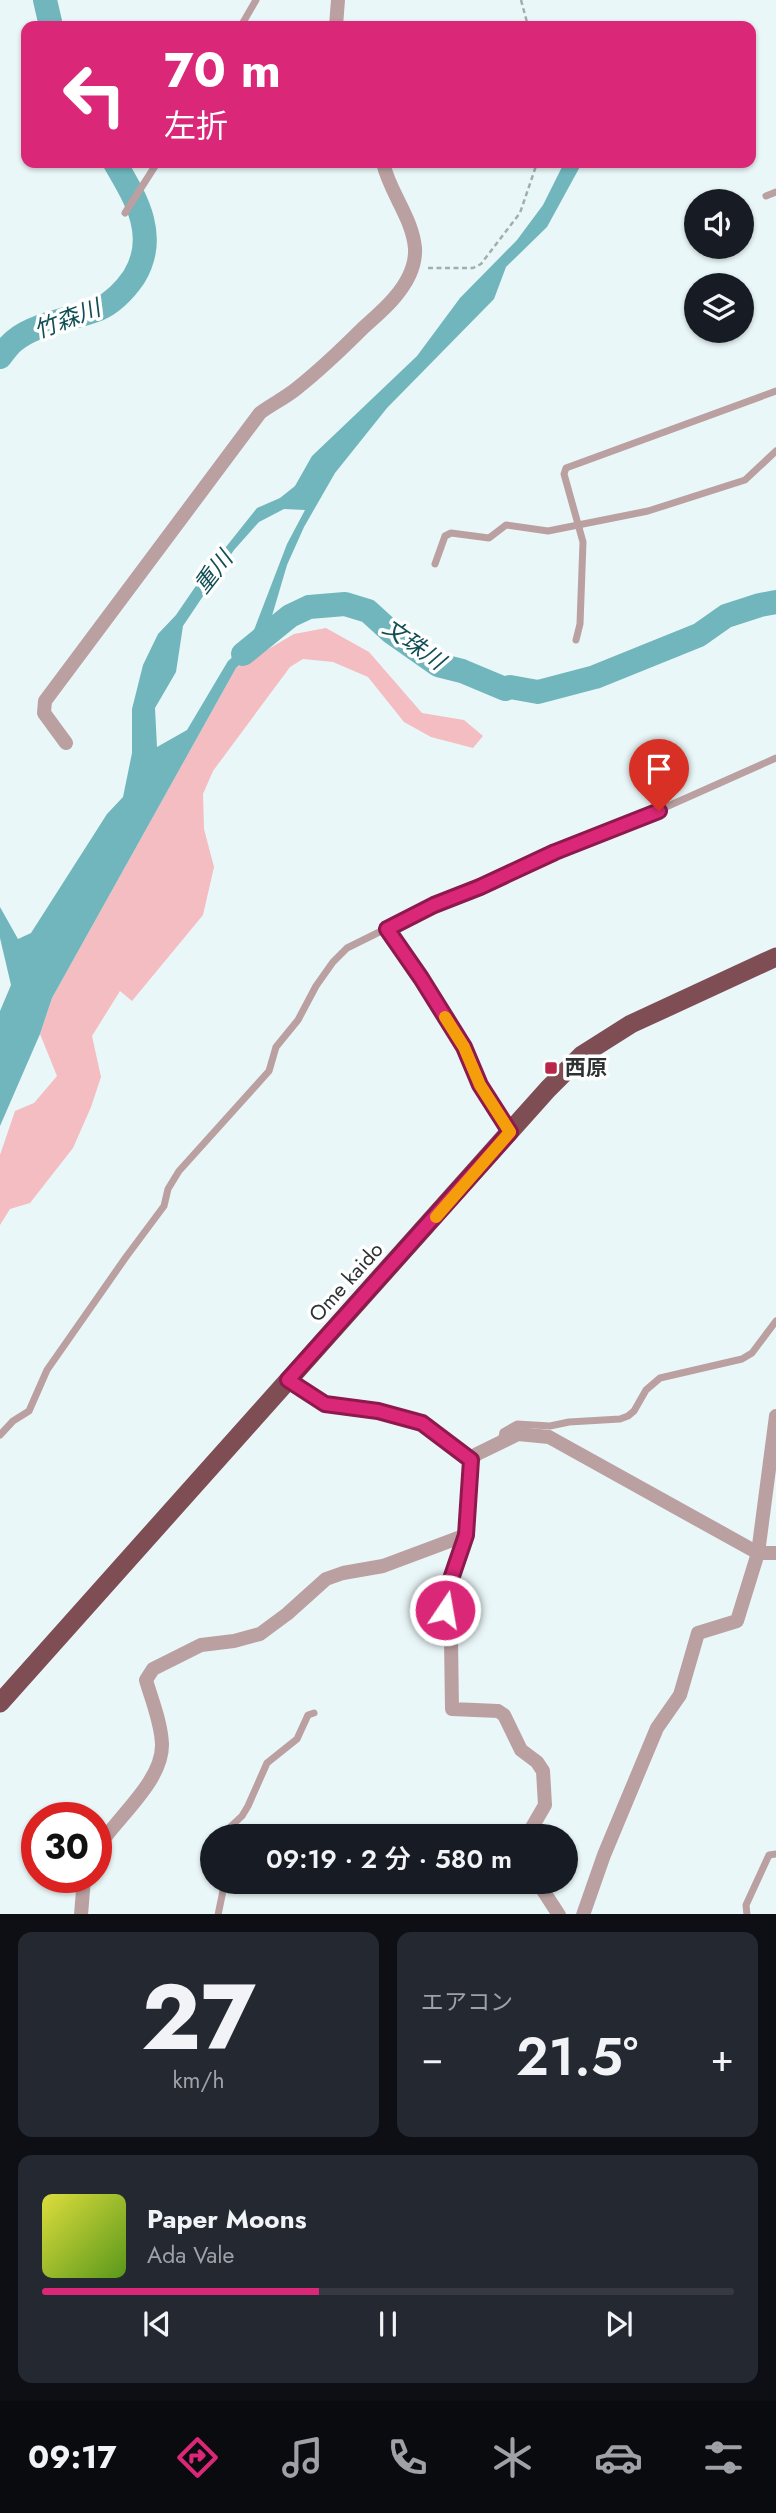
<!DOCTYPE html>
<html lang="ja">
<meta charset="utf-8">
<style>
:root{--surface:#171b24;--page:#242831;--text:#f1f3f6;--muted:#9ea1a6;--line:#363941;--accent:#db2777}
body{margin:0;font-family:Jost,"Noto Sans JP",sans-serif;background:var(--page);color:var(--text);height:100vh;display:flex;flex-direction:column;font-size:26px;white-space:nowrap}
*{box-sizing:border-box;margin:0}
p{font-size:23px;color:var(--muted)}
.icon{flex:none;width:38px;height:38px;fill:none;stroke:currentColor;stroke-width:2;stroke-linecap:round;stroke-linejoin:round}
.map{position:relative;height:1914px;overflow:hidden}
.drawer{display:flex;flex-direction:column;gap:18px;padding:18px;background:#0d0f14;flex:1}
.drawer>*{flex:none}
.banner{position:absolute;left:21px;top:21px;width:735px;height:147px;border-radius:14px;box-shadow:0 2px 5px #0004;background:#db2777;color:#fff;overflow:hidden}
.fabs{position:absolute;left:684px;top:189px;display:grid;gap:14px}
.fabs a{display:grid;place-items:center;width:70px;height:70px;border-radius:50%;background:var(--surface);box-shadow:0 2px 5px #0004;font-size:35px}
.speed{position:absolute;left:21px;top:1802px;display:flex;gap:14px;font-size:35px;font-weight:700;text-align:center}
.speed>*{display:grid;place-content:center;width:91px;height:91px;border-radius:50%;background:var(--surface);box-shadow:0 2px 5px #0004;line-height:1}
.speed .limit{border:10px solid #d22;background:#fff;color:#111}
.pin{position:absolute;display:grid;place-items:center;width:60px;height:60px;color:#fff;margin:-72px -30px;border-radius:50% 50% 50% 0;rotate:-45deg;box-shadow:0 0 7px #0007}
.pin .icon{rotate:45deg}
.me{position:absolute;width:77px;margin:-38px;rotate:12deg;stroke-linejoin:round;filter:drop-shadow(0 0 5px #0008)}
.turn{display:flex;align-items:center;gap:24px;height:147px;padding:0 28px;font-size:32px}
.turn .icon{width:91px;height:91px;stroke-width:2.5}
.turn b{display:block;font-size:49px;line-height:60px}
.big{font-size:52px;font-weight:600;line-height:1.1}
.drawer .tile{flex:1;display:flex;flex-direction:column;justify-content:center;gap:10px;min-width:0;padding:0 24px;border-radius:14px;background:var(--page)}
.drawer .dial{align-items:center;gap:0}
.dial b{font-size:91px;line-height:1}
.song{display:flex;align-items:center;gap:21px}
.cover{width:84px;height:84px;border-radius:10px;background:linear-gradient(135deg,hsl(60 70% 55%),hsl(90 70% 35%))}
.played{height:7px;border-radius:4px;background:linear-gradient(90deg,var(--accent) 40%,var(--line) 40%)}
.keys{display:flex;justify-content:space-around;direction:ltr}
.heat{display:flex;justify-content:space-between;align-items:center;font-size:38px;direction:ltr}
.drawer .tiles{flex:1;display:grid;gap:18px;grid-template-columns:1fr 1fr}
.tile:last-child{grid-column:span 2}
.trip{position:absolute;left:200px;top:1824px;width:378px;height:70px;border-radius:35px;background:var(--surface);box-shadow:0 2px 5px #0004;font-weight:600;line-height:70px;text-align:center}
.menu{display:flex;height:112px;justify-content:space-around;align-items:center;background:#090b0e;color:var(--muted)}
.menu .icon{width:49px;height:49px}
.menu .active{color:var(--accent)}
.menu b{font-size:32px;color:var(--text)}
.map>svg:first-child{display:block}
.green{fill:#f3bdc1}
.water{fill:#70b6bc;fill-rule:evenodd}
.lines{fill:none;stroke-linecap:round;stroke-linejoin:round}
.river{stroke:#70b6bc;stroke-width:24}
.path{stroke:#a3adae;stroke-width:2.5;stroke-dasharray:5 3.5;stroke-linecap:butt}
.service{stroke:#bba0a2;stroke-width:7}
.minor{stroke:#bba0a2;stroke-width:14}
.trunk{stroke:#7e4e54;stroke-width:19}
.route-casing{stroke:#8e194d;stroke-width:18}
.route{stroke:#db2777;stroke-width:12}
.slow{stroke:#f59e0b;stroke-width:12}
.poi-dot{fill:#b8274a;stroke:#fff;stroke-width:2.5}
.labels{text-anchor:middle;dominant-baseline:central;stroke-width:7;stroke-linejoin:round;paint-order:stroke}
.poi-label{font-size:21px;font-weight:bold;fill:#2d3233;stroke:#fff;text-anchor:start}
.street-label{font-size:21px;fill:#2d3233;stroke:#fff}
.water-label{font-size:23px;font-style:italic;fill:#104f54;stroke:#fff}
</style>
<div class="map">
<svg width="776" height="1915" viewBox="0 0 776 1915">
<rect width="100%" height="100%" fill="#eaf7f8"/>
<!-- green -->
<path class="green" d="M326,628l43,24 53,61 42,7 19,16 -10,12 -42,-11 -27,-15 -36,-45 -35,-15 -30,-3 -13,8 -77,104 -10,23 1,35 10,38 -11,48 -71,86 -12,-10 -28,45 9,41 -10,30 -18,41 -43,55 -20,6 -10,16v-70l15,-44 19,-8 23,-27 -17,-42 12,-36 184,-330 58,-34z"/>
<!-- water -->
<path class="water" d="M564,163h18l-35,64 -41,40 -12,32 -107,109 -52,65 -31,54 -17,38 -23,78 -28,25 -184,330 -12,36 -40,92v-115l11,-26 -11,-47v-31l18,32 13,-6 76,-119 16,-17 9,-44v-44l11,-44 15,-31 18,-19 26,-38 55,-69 23,-10 15,-12 17,-30 105,-100 43,-58 57,-58 26,-35zM284,509l21,1 -18,34 -38,99 -21,18 -41,69 -30,17 -2,-39 21,-36 7,-46 51,-76 25,-28z"/>
<g class="lines">
<!-- river -->
<g class="river">
<path d="M45,0l6,26"/>
<path d="M0,357c4,-5 9,-12 14,-16 23,-19 58,-21 85,-32 15,-7 26,-19 35,-32 25,-41 2,-78 -19,-114"/>
<path d="M243,654l47,-38 19,-9 36,-3 23,7 23,21 47,33 24,6 43,18 5,-2 28,5 57,-15 104,-42 27,-19 34,-11 16,-3"/>
</g>
<!-- path -->
<g class="path">
<path d="M521,0l7,26"/>
<path d="M428,268h45l8,-4 39,-51 17,-50"/>
</g>
<!-- service -->
<g class="service">
<path d="M241,26l15,-26"/>
<path d="M766,196l10,-4"/>
<path d="M125,213l32,-50"/>
<path d="M435,564l10,-28 6,-3 38,5 17,-13 42,6 100,-20 97,-31 31,-29"/>
<path d="M576,640l4,-16 3,-82 -19,-68 2,-6 210,-77"/>
<path d="M387,929l34,49 43,69 16,38 30,46"/>
<path d="M0,1435l13,-14 16,-10 18,-41 79,-113 38,-51 4,-17 11,-18 90,-100 7,-24 22,-27 18,-34 17,-24 14,-14 87,-43 46,-18 75,-35 84,-33 137,-61"/>
<path d="M501,1442l2,-10 14,-8 33,2 19,-4 51,-3 8,-3 6,-5 12,-21 14,-12 82,-19 10,-6 24,-32"/>
<path d="M226,1836l1,-6 15,-14 6,-10 19,-43 30,-24 11,-24 6,-2"/>
<path d="M218,1915l7,-34"/>
<path d="M747,1915l-1,-10 23,-50 7,-1"/>
</g>
<!-- minor -->
<g class="minor">
<path d="M336,26l2,-26"/>
<path d="M66,743l-22,-30 1,-12 215,-288c12,-9 25,-15 36,-24 24,-19 46,-40 68,-62 10,-9 22,-19 31,-30 11,-13 21,-31 20,-49 -3,-31 -25,-55 -32,-85"/>
<path d="M288,1380l37,24 53,7 44,12 49,37"/>
<path d="M527,1836l18,-31 -2,-34 -6,-9 -16,-12 -17,-35 -6,-4 -46,-2 -1,-70 -6,-29 10,-48 11,-27 5,-75 6,-6 41,-20 31,3 209,116h18"/>
<path d="M96,1850c19,-31 67,-68 66,-106 -1,-22 -10,-43 -16,-64l7,-11 48,-24 33,-4 26,-7 27,-20 39,-35 17,-6 40,-7 83,-31"/>
<path d="M537,1881l22,34"/>
<path d="M81,1915l3,-37"/>
<path d="M583,1915l21,-60 53,-127 23,-33 18,-62 39,-12 21,-68 18,-137"/>
</g>
<!-- trunk -->
<path class="trunk" d="M0,1703l548,-614 34,-34 49,-31 145,-67"/>
</g>
<g class="lines">
<!-- route casing -->
<g class="route-casing">
<path id="route" d="M445,1610l6,-31 15,-44 5,-75 -49,-37 -44,-12 -53,-7 -37,-24 222,-248 -30,-47 -16,-38 -43,-69 -34,-49 47,-24 46,-18 75,-35 104,-41"/>
</g>
<!-- route -->
<use href="#route" class="route"/>
<!-- slow -->
<path class="slow" d="M436,1217l74,-85 -30,-47 -16,-38 -19,-30"/>
</g>
<!-- markers -->
<rect class="poi-dot" x="544" y="1061" width="14" height="14" rx="3.5"/>
<g class="labels">
<!-- poi labels -->
<g class="poi-label">
<text x="565" y="1068">西原</text>
</g>
<!-- street labels -->
<g class="street-label">
<text transform="translate(346 1282) rotate(-48)">Ome kaido</text>
</g>
<!-- water labels -->
<g class="water-label">
<text transform="translate(67 319) rotate(-21)">竹森川</text>
<text transform="translate(213 572) rotate(-52)">重川</text>
<text transform="translate(414 644) rotate(35)">文珠川</text>
</g>
</g>
</svg>
<div class="fabs">
<a><svg class="icon" aria-label="sound" viewBox="0 0 24 24"><path d="M4 9h4l5-4v14l-5-4H4zM17 9q2 3 0 6"/></svg></a>
<a><svg class="icon" aria-label="layers" viewBox="0 0 24 24"><path d="M12 4l9 5-9 5-9-5zM3 14l9 5 9-5"/></svg></a>
</div>
<div class="speed"><div class="limit">30</div></div>
<div class="pin" style="left:659px;top:811px;background:#d93025"><svg class="icon" aria-label="arrive" viewBox="0 0 24 24"><path d="M6 21V4h12l-3 4 3 4H6"/></svg></div>
<svg class="me" style="left:445px;top:1610px" viewBox="-20 -20 40 40"><circle r="17" fill="#db2777" stroke="#fff" stroke-width="3"/><path d="M0-11L8 9 0 5-8 9z" fill="#fff"/></svg>
<div class="trip">09:19 · 2 分 · 580 m</div>
<div class="banner">
<div class="turn"><svg class="icon" aria-label="left" viewBox="0 0 24 24"><path d="M17 20v-9H6M10 6l-5 5 5 5"/></svg><div><b>70 m</b>左折</div></div>
</div>
</div>
<section class="drawer">
<div class="tiles">
<div class="tile dial"><b>27</b><p>km/h</p></div>
<div class="tile"><p>エアコン</p>
<div class="heat"><a>−</a><b class="big">21.5°</b><a>+</a></div>
</div>
<div class="tile">
<div class="song"><i class="cover"></i><div><b>Paper Moons</b><p>Ada Vale</p></div></div>
<div class="played"></div>
<div class="keys"><svg class="icon" aria-label="previous" viewBox="0 0 24 24"><path d="M18 5L8 12l10 7zM5 5v14"/></svg><svg class="icon" aria-label="pause" viewBox="0 0 24 24"><path d="M8 5v14M16 5v14"/></svg><svg class="icon" aria-label="next" viewBox="0 0 24 24"><path d="M6 5l10 7-10 7zM19 5v14"/></svg></div>
</div>
</div>
</section>
<nav class="menu">
<b>09:17</b>
<svg class="icon active" aria-label="directions" viewBox="0 0 24 24"><path d="M12 3l9 9-9 9-9-9zM9 14v-3h6M13 9l2 2-2 2"/></svg>
<svg class="icon" aria-label="music" viewBox="0 0 24 24"><path d="M9 18V5l10-2v13"/><circle cx="6" cy="18" r="3"/><circle cx="16" cy="16" r="3"/></svg>
<svg class="icon" aria-label="phone" viewBox="0 0 24 24"><path d="M5 4h4l2 5-3 2q2 4 5 5l2-3 5 2v4C11 20 4 13 5 4z"/></svg>
<svg class="icon" aria-label="climate" viewBox="0 0 24 24"><path d="M12 3v18M4 7l16 10M4 17L20 7"/></svg>
<svg class="icon" aria-label="car" viewBox="0 0 24 24"><path d="M5 17H2v-5l4-1 3-4h7l3 4 3 1v5h-3M9 17h6M6 11h13"/><circle cx="7" cy="17" r="2"/><circle cx="17" cy="17" r="2"/></svg>
<svg class="icon" aria-label="filters" viewBox="0 0 24 24"><path d="M4 7h16M4 17h16"/><circle cx="9" cy="7" r="2"/><circle cx="15" cy="17" r="2"/></svg>
</nav>
